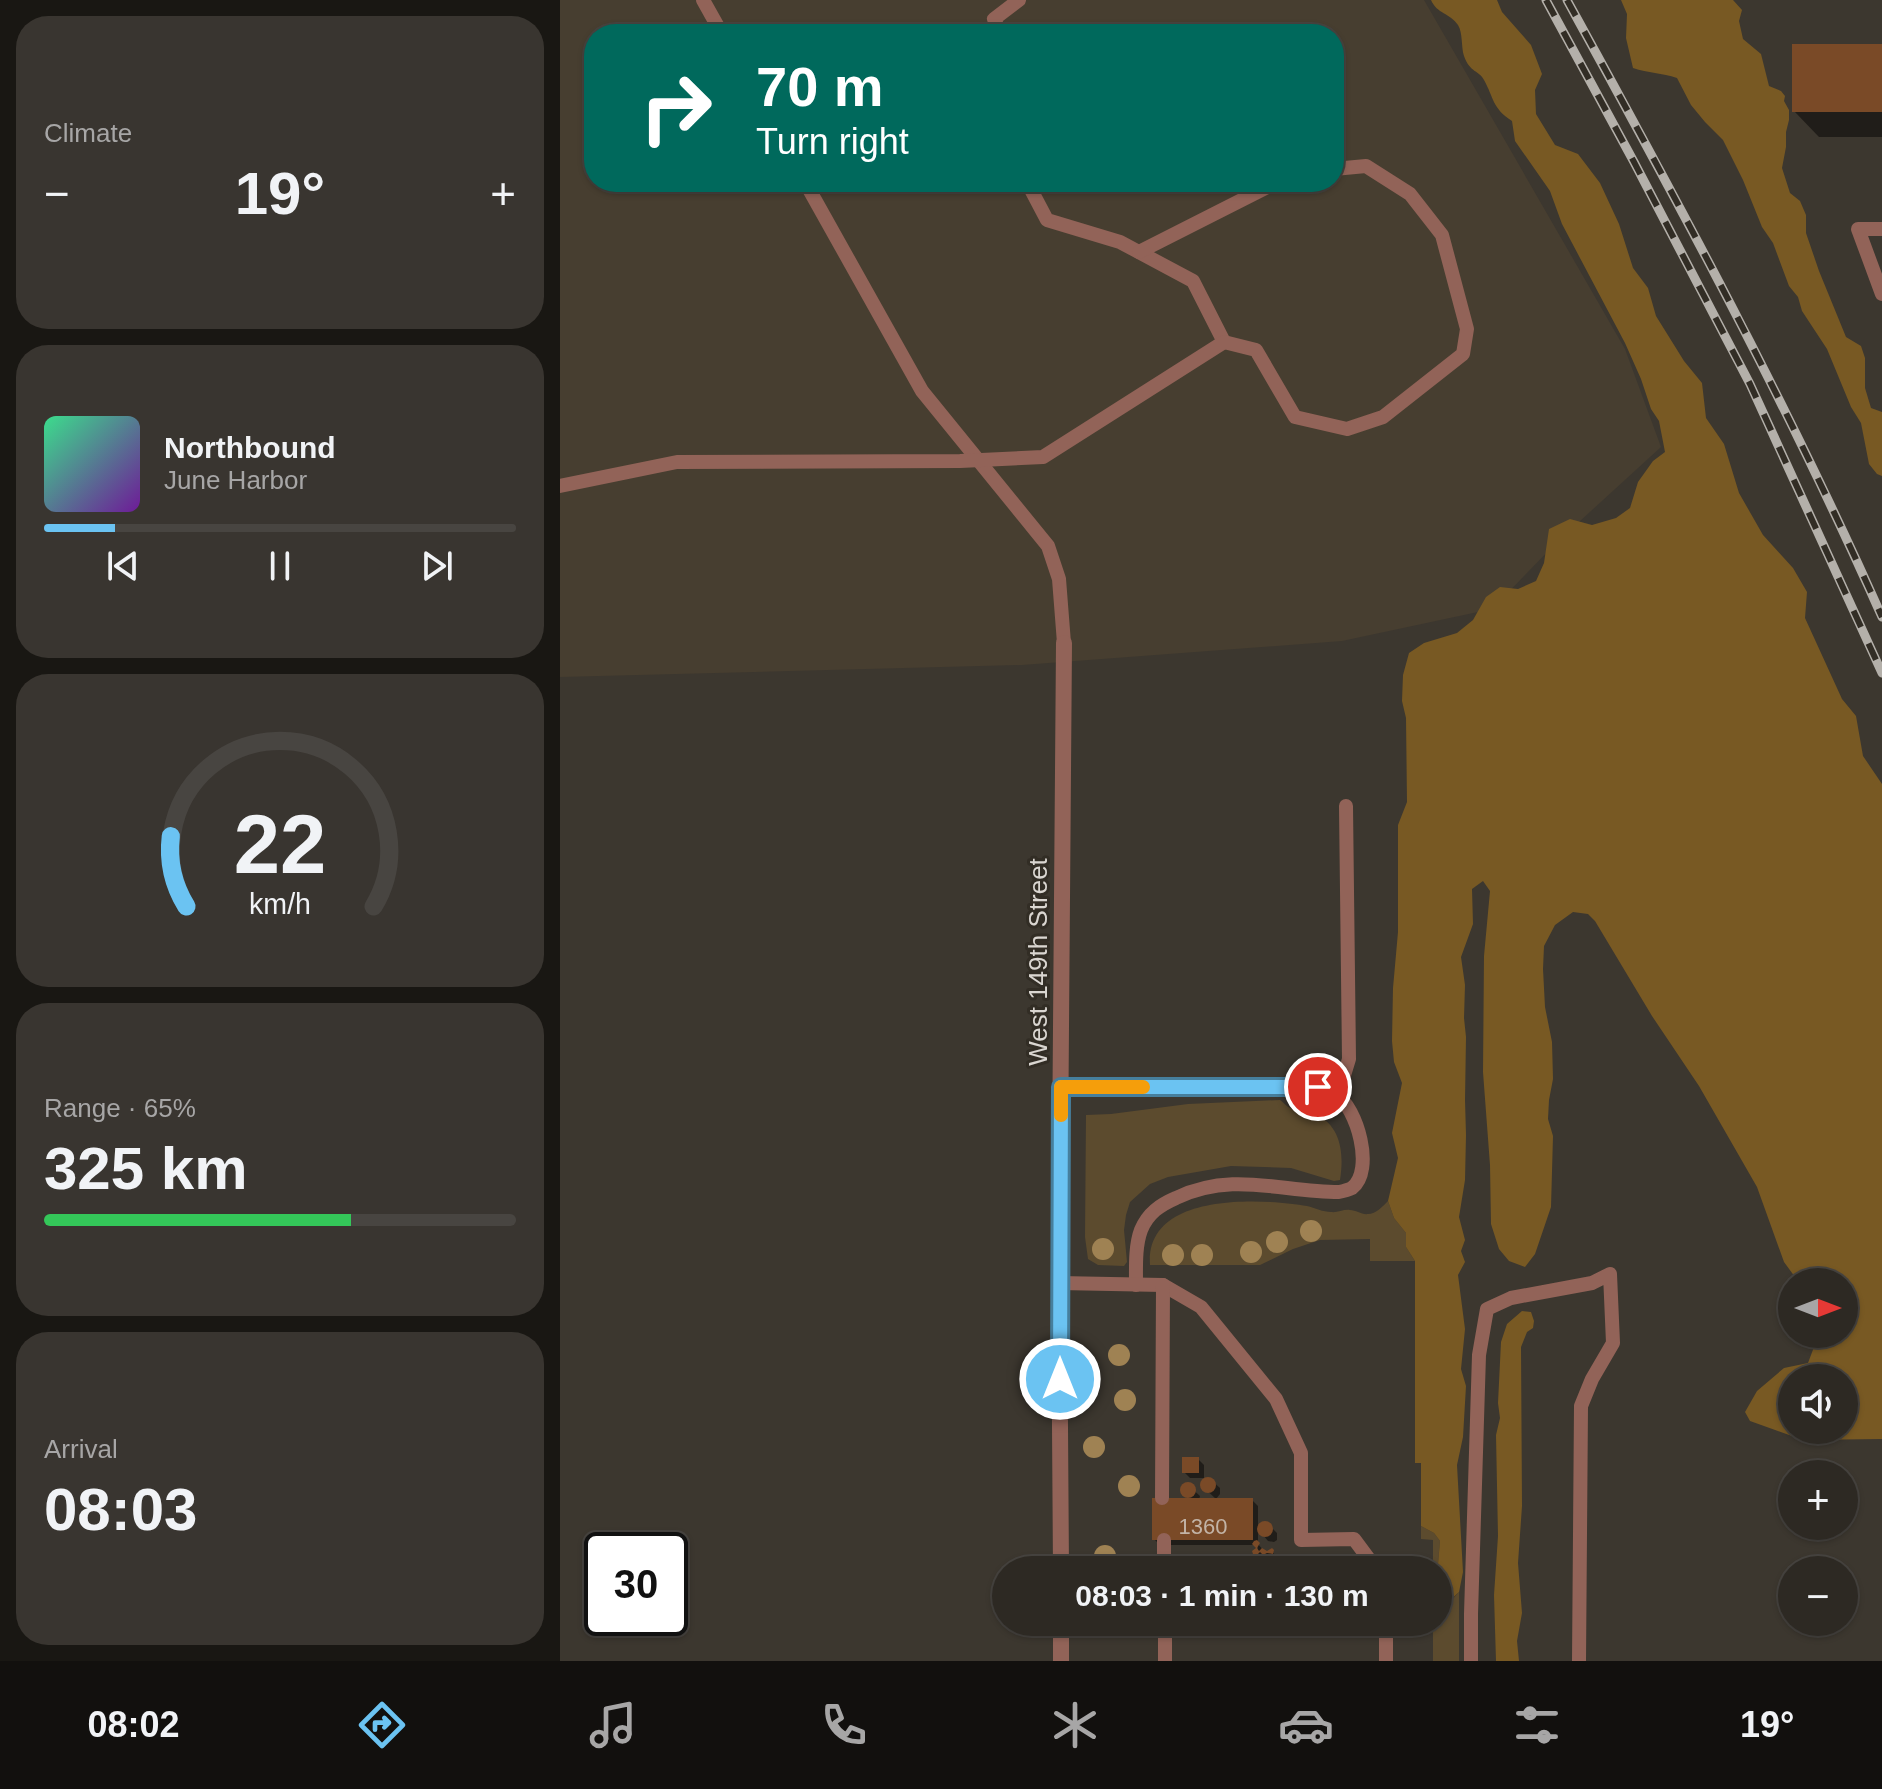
<!DOCTYPE html>
<meta charset="utf-8">
<style>
:root{--surface:#2d2923;--page:#393530;--text:#f1f3f6;--muted:#a7a6a6;--line:#484541;--accent:#6bc3f2}
body{margin:0;font-family:Helvetica,sans-serif;background:var(--page);color:var(--text);height:100vh;display:flex;flex-direction:column;font-size:30px;white-space:nowrap}
*{box-sizing:border-box;margin:0}
p{font-size:26px;color:var(--muted)}
.icon{flex:none;width:44px;height:44px;fill:none;stroke:currentColor;stroke-width:2;stroke-linecap:round;stroke-linejoin:round}
.map{position:relative;flex:1;overflow:hidden}
.drawer{display:flex;flex-direction:column;gap:16px;padding:16px;background:#191713;width:560px}
.drawer>*{flex:none}
.top-card{position:absolute;left:24px;top:24px;width:760px;height:168px;border-radius:32px;box-shadow:0 2px 6px #0004,0 0 0 2px var(--line);background:#00695c;color:#fff;overflow:hidden}
.needle{width:52px;rotate:90deg}
.tools{position:absolute;left:1218px;top:1268px;display:grid;gap:16px}
.tools a{display:grid;place-items:center;width:80px;height:80px;border-radius:50%;background:var(--surface);box-shadow:0 2px 6px #0004,0 0 0 2px var(--line);font-size:40px}
.speed{position:absolute;left:24px;top:1532px;display:flex;gap:16px;font-size:40px;font-weight:700;text-align:center}
.speed>*{display:grid;place-content:center;width:104px;height:104px;border-radius:50%;background:var(--surface);box-shadow:0 2px 6px #0004,0 0 0 2px var(--line);line-height:1}
.speed .limit{border:4px solid #111;border-radius:12px;background:#fff;color:#111}
.pin{position:absolute;display:grid;place-items:center;width:68px;height:68px;color:#fff;margin:-34px;border:4px solid #fff;border-radius:50%;box-shadow:0 2px 8px #0007}
.me{position:absolute;width:88px;margin:-44px;rotate:0deg;stroke-linejoin:round;filter:drop-shadow(0 0 6px #0008)}
.turn{display:flex;align-items:center;gap:28px;height:168px;padding:0 40px;font-size:36px}
.turn .icon{width:104px;height:104px;stroke-width:2.5}
.turn b{display:block;font-size:56px;line-height:68px}
.big{font-size:60px;font-weight:600;line-height:1.1}
.drawer .tile{flex:1;display:flex;flex-direction:column;justify-content:center;gap:12px;min-width:0;padding:0 28px;border-radius:32px;background:var(--page)}
.drawer .dial{align-items:center;gap:0}
.dial svg{height:208px;overflow:visible;fill:none;stroke:var(--line);stroke-width:7;stroke-linecap:round;text-anchor:middle}
.dial text{fill:var(--text);stroke:none}
.song{display:flex;align-items:center;gap:24px}
.cover{width:96px;height:96px;border-radius:12px;background:linear-gradient(135deg,hsl(150 70% 55%),hsl(280 70% 35%))}
.played{height:8px;border-radius:4px;background:linear-gradient(90deg,var(--accent) 15%,var(--line) 15%)}
.keys{display:flex;justify-content:space-around;direction:ltr}
.heat{display:flex;justify-content:space-between;align-items:center;font-size:44px;direction:ltr}
.charge{height:12px;border-radius:6px;background:linear-gradient(90deg,#34c759 65%,var(--line) 0)}
.trip{position:absolute;left:432px;top:1556px;width:460px;height:80px;border-radius:40px;background:var(--surface);box-shadow:0 2px 6px #0004,0 0 0 2px var(--line);font-weight:600;line-height:80px;text-align:center}
.tabs{display:flex;height:128px;justify-content:space-around;align-items:center;background:#12100e;color:var(--muted)}
.tabs .icon{width:56px;height:56px}
.tabs .current{color:var(--accent)}
.tabs b{font-size:36px;color:var(--text)}
main{display:flex;flex:1;min-height:0}
.map>svg:first-child{display:block}
.built{fill:#473e30;fill-rule:evenodd}
.green{fill:#5c4b2e}
.forest{fill:#785923;fill-rule:evenodd}
.shadow{fill:#0007}
.building{fill:#7a4a27}
.lines{fill:none;stroke-linecap:round;stroke-linejoin:round}
.lane{stroke:#926358;stroke-width:14}
.street{stroke:#926358;stroke-width:16}
.rail-casing{stroke:#b4b0aa;stroke-width:9}
.rail{stroke:#322d25;stroke-width:6;stroke-dasharray:18;stroke-linecap:butt}
.tree{fill:#9f8253}
.route-casing{stroke:#467f9d;stroke-width:20}
.route{stroke:#6bc3f2;stroke-width:14}
.slow{stroke:#f59e0b;stroke-width:14}
.labels{text-anchor:middle;dominant-baseline:central;stroke-width:6;stroke-linejoin:round;paint-order:stroke}
.number-label{font-size:22px;fill:#c2b3a6}
.street-label{font-size:26px;fill:#dad6d1;stroke:#322d25}
</style>
<main>
<section class="drawer">
<div class="tile"><p>Climate</p>
<div class="heat"><a>−</a><b class="big">19°</b><a>+</a></div>
</div>
<div class="tile">
<div class="song"><i class="cover"></i><div><b>Northbound</b><p>June Harbor</p></div></div>
<div class="played"></div>
<div class="keys"><svg class="icon" aria-label="previous" viewBox="0 0 24 24"><path d="M18 5L8 12l10 7zM5 5v14"/></svg><svg class="icon" aria-label="pause" viewBox="0 0 24 24"><path d="M8 5v14M16 5v14"/></svg><svg class="icon" aria-label="next" viewBox="0 0 24 24"><path d="M6 5l10 7-10 7zM19 5v14"/></svg></div>
</div>
<div class="tile dial"><svg viewBox="0 0 100 80">
<path d="M14 69A42 42 0 1 1 86 69"/>
<path d="M14 69A42 42 0 0 1 8 42" stroke="#6bc3f2"/>
<text x="50" y="56" font-size="32" font-weight="700">22</text>
<text x="50" y="72" font-size="11">km/h</text>
</svg></div>
<div class="tile"><p>Range · 65%</p><b class="big">325 km</b><div class="charge"></div></div>
<div class="tile"><p>Arrival</p><b class="big">08:03</b></div>
</section>
<div class="map">
<svg width="1322" height="1661" viewBox="0 0 1322 1661">
<rect width="100%" height="100%" fill="#3c372f"/>
<!-- built -->
<path class="built" d="M0,0h864l201,349 36,98 -105,96 -64,66 -150,32 -320,24 -462,12zM34,34h740v148h-740z"/>
<!-- green -->
<g class="green">
<path d="M720,1100c3,2 6,6 10,8 8,3 17,3 25,6 27,12 29,41 25,66l-6,1 -43,-13 -60,-2 -63,11 -18,7 -20,18 -4,13 -2,15 3,32 -3,4 -26,-1 -10,-6 -3,-22 1,-122 25,-1 77,-10z"/>
<path d="M828,1201l6,17 12,15v14l9,14h-45v-22l-50,1 -27,9 -33,16h-110c-5,-73 109,-67 157,-59 8,2 16,6 24,6 6,1 13,-3 19,-2 6,0 12,5 18,4 8,0 15,-8 20,-13z"/>
<path d="M861,1526l13,7 6,8 -2,23 2,40 9,-1 10,-11v69h-26v-39h5v-52h-5v-30l-12,-1z"/>
</g>
<!-- forest -->
<g class="forest">
<path d="M871,0h66l5,12 29,33 11,29 -7,16 1,24 19,31 23,9 22,29 19,41 14,44 15,20 8,28 28,45 18,22 4,35 18,26 15,49 24,42 30,33 14,24 -2,26 37,81 14,17 7,40 19,28v655l-79,1 -53,-19 -5,-9 12,-21 27,-23 24,-5 9,-24v-5h27v-52h-42l-7,-5 -11,-15 -27,-75 -58,-101 -47,-70 -57,-95 -7,-7 -15,-2 -18,13 -11,21 -1,23 2,38 7,35 1,37 -4,21 -1,19 5,17 -2,71 -16,47 -10,13 -16,-6 -10,-12 -8,-25 -1,-59 -7,-93 1,-116 6,-65 -7,-10 -11,8 1,35 -12,33 4,28 -1,33 2,19 -1,63 1,35 -1,45 -6,37 6,23 -4,11 4,11 -7,13 7,54 -4,40 5,17 -3,51 -6,28 6,107 -4,20 -18,17 -1,-4 -2,-41 2,-23 -6,-8 -13,-7v-63h-6v-202l-9,-14v-14l-12,-15 -6,-17 10,-43 -6,-25 10,-50 -8,-21 -2,-21 1,-53 5,-56v-107l9,-23 -1,-84 -4,-17 1,-26 6,-22 15,-10 33,-10 16,-13 13,-23 14,-10 18,2 18,-8 8,-18 5,-34 21,-10 22,6 24,-7 14,-10 8,-26 15,-21 12,-9 -6,-31 -8,-12 -10,-30 -16,-36 -63,-119 -12,-33 -35,-50 -3,-20c-20,-13 -18,-23 -28,-41 -5,-10 -14,-7 -20,-24 -3,-9 -1,-23 -6,-31 -8,-12 -21,-11 -27,-25zM1232,1378h52v52h-52z"/>
<path d="M1061,0h112l9,10 -3,11 4,18 18,15 8,32 12,5 4,5 -1,5 5,9v10l-3,12v15l-4,21 8,25 10,8 6,14v18l13,38 27,66 15,9 4,12v30l6,20 11,4v64l-5,-2 -8,-10 -8,-41 -10,-16 -24,-58 -25,-38 -4,-14 -9,-11 -16,-43 -11,-16 -19,-47 -20,-40 -18,-18 -14,-17 -14,-27c-15,-5 -29,-5 -44,-10l-7,-30 1,-24z"/>
<path d="M962,1311l9,1 3,9 -1,7 -6,4 -6,15 1,159 -4,57 4,50 -5,28 2,20h-23l-2,-66 4,-59 -2,-101 4,-17 -2,-15 3,-61 6,-18z"/>
</g>
<!-- shadow -->
<g class="shadow">
<path d="M1322,47v90h-63l-25,-26z"/>
<path d="M638,1459l6,6v13h-14l-6,-6z"/>
<path d="M647,1479h3l10,9v6l-4,5 -13,-12 1,-5z"/>
<path d="M628,1485l12,11 -1,4h53l6,6v23l4,-5h6l9,9v7l-3,2 -6,-1 -10,-12v15l6,7 3,2 4,-3 8,10h40l6,6v4h-72l10,-10 -8,-8 3,-4 -2,-3h-96l-6,-6 36,-39 -8,-10 1,-3z"/>
<path d="M693,1622h72v8h-66z"/>
</g>
<!-- building -->
<g class="building">
<rect x="1232" y="44" width="90" height="68"/>
<rect x="622" y="1457" width="17" height="16"/>
<circle cx="648" cy="1485" r="8"/>
<circle cx="628" cy="1490" r="8"/>
<rect x="592" y="1498" width="101" height="42"/>
<circle cx="705" cy="1529" r="8"/>
<path d="M697,1540l3,3 -3,5 2,3 3,-3 5,3 5,-3 2,2 -1,4 -6,-1 -4,2 -3,-3 -3,3 -4,-1 -1,-3 4,-3 -4,-4 2,-3z"/>
<rect x="691" y="1558" width="69" height="12"/>
<rect x="691" y="1622" width="69" height="3"/>
</g>
<g class="lines">
<!-- lane -->
<g class="lane">
<path d="M143,0l19,34"/>
<path d="M441,34l-7,-15 25,-19"/>
<path d="M245,182l117,209 126,155 11,33 5,64"/>
<path d="M467,182l20,38 73,22 73,39 31,61"/>
<path d="M1322,229h-24l24,65"/>
<path d="M579,252l138,-70"/>
<path d="M0,486l117,-24 283,-1 83,-4 181,-115 32,8 39,67 52,12 36,-12 80,-63 4,-25 -25,-94 -32,-41 -44,-28 -32,3"/>
<path d="M501,1087h257c5,3 13,4 18,7 21,14 39,76 16,94 -4,2 -8,3 -13,4 -58,0 -106,-21 -163,6 -16,7 -28,15 -35,32 -6,16 -5,37 -5,55"/>
<path d="M778,1095l11,-36 -3,-253"/>
<path d="M499,1283l104,2 38,22 75,92 25,54v87l53,-1 23,31"/>
<path d="M602,1498l1,-213"/>
<path d="M604,1540v30"/>
<path d="M605,1622v39"/>
<path d="M826,1661v-39"/>
<path d="M911,1661v-47l8,-259 8,-46 24,-11 81,-15 18,-9 3,69 -21,36 -11,27 -2,255"/>
</g>
<!-- street -->
<g class="street">
<path d="M501,1570l-2,-287 5,-640"/>
<path d="M501,1622v39"/>
</g>
<!-- rail casing -->
<g class="rail-casing">
<g id="rail">
<path d="M986,0l88,162 116,222 132,289"/>
<path d="M1007,0c111,202 221,405 315,617"/>
</g>
</g>
<!-- rail -->
<use href="#rail" class="rail"/>
</g>
<!-- trees -->
<g class="tree">
<circle cx="751" cy="1231" r="11"/>
<circle cx="717" cy="1242" r="11"/>
<circle cx="543" cy="1249" r="11"/>
<circle cx="691" cy="1252" r="11"/>
<circle cx="613" cy="1255" r="11"/>
<circle cx="642" cy="1255" r="11"/>
<circle cx="559" cy="1355" r="11"/>
<circle cx="565" cy="1400" r="11"/>
<circle cx="534" cy="1447" r="11"/>
<circle cx="569" cy="1486" r="11"/>
<circle cx="545" cy="1556" r="11"/>
</g>
<g class="lines">
<!-- route casing -->
<g class="route-casing">
<path id="route" d="M500,1379l1,-292h257"/>
</g>
<!-- route -->
<use href="#route" class="route"/>
<!-- slow -->
<path class="slow" d="M501,1115v-28h82"/>
</g>
<g class="labels">
<!-- number labels -->
<g class="number-label">
<text x="643" y="1526">1360</text>
</g>
<!-- street labels -->
<g class="street-label">
<text transform="translate(478 962) rotate(-90)">West 149th Street</text>
</g>
</g>
</svg>
<div class="tools">
<a><svg class="needle" viewBox="-14 -14 28 28"><path d="M0-13l5 13h-10z" fill="#e53935"/><path d="M0 13l5-13h-10z" fill="#a7a6a6"/></svg></a>
<a><svg class="icon" aria-label="sound" viewBox="0 0 24 24"><path d="M4 9h4l5-4v14l-5-4H4zM17 9q2 3 0 6"/></svg></a>
<a>+</a>
<a>−</a>
</div>
<div class="speed"><div class="limit">30</div></div>
<div class="pin" style="left:758px;top:1087px;background:#d93025"><svg class="icon" aria-label="arrive" viewBox="0 0 24 24"><path d="M6 21V4h12l-3 4 3 4H6"/></svg></div>
<svg class="me" style="left:500px;top:1379px" viewBox="-20 -20 40 40"><circle r="17" fill="#6bc3f2" stroke="#fff" stroke-width="3"/><path d="M0-11L8 9 0 5-8 9z" fill="#fff"/></svg>
<div class="trip">08:03 · 1 min · 130 m</div>
<div class="top-card">
<div class="turn"><svg class="icon" aria-label="right" viewBox="0 0 24 24"><path d="M7 20v-9h11M14 6l5 5-5 5"/></svg><div><b>70 m</b>Turn right</div></div>
</div>
</div>
</main>
<nav class="tabs">
<b>08:02</b>
<svg class="icon current" aria-label="directions" viewBox="0 0 24 24"><path d="M12 3l9 9-9 9-9-9zM9 14v-3h6M13 9l2 2-2 2"/></svg>
<svg class="icon" aria-label="music" viewBox="0 0 24 24"><path d="M9 18V5l10-2v13"/><circle cx="6" cy="18" r="3"/><circle cx="16" cy="16" r="3"/></svg>
<svg class="icon" aria-label="phone" viewBox="0 0 24 24"><path d="M5 4h4l2 5-3 2q2 4 5 5l2-3 5 2v4C11 20 4 13 5 4z"/></svg>
<svg class="icon" aria-label="climate" viewBox="0 0 24 24"><path d="M12 3v18M4 7l16 10M4 17L20 7"/></svg>
<svg class="icon" aria-label="car" viewBox="0 0 24 24"><path d="M5 17H2v-5l4-1 3-4h7l3 4 3 1v5h-3M9 17h6M6 11h13"/><circle cx="7" cy="17" r="2"/><circle cx="17" cy="17" r="2"/></svg>
<svg class="icon" aria-label="filters" viewBox="0 0 24 24"><path d="M4 7h16M4 17h16"/><circle cx="9" cy="7" r="2"/><circle cx="15" cy="17" r="2"/></svg>
<b>19°</b>
</nav>
